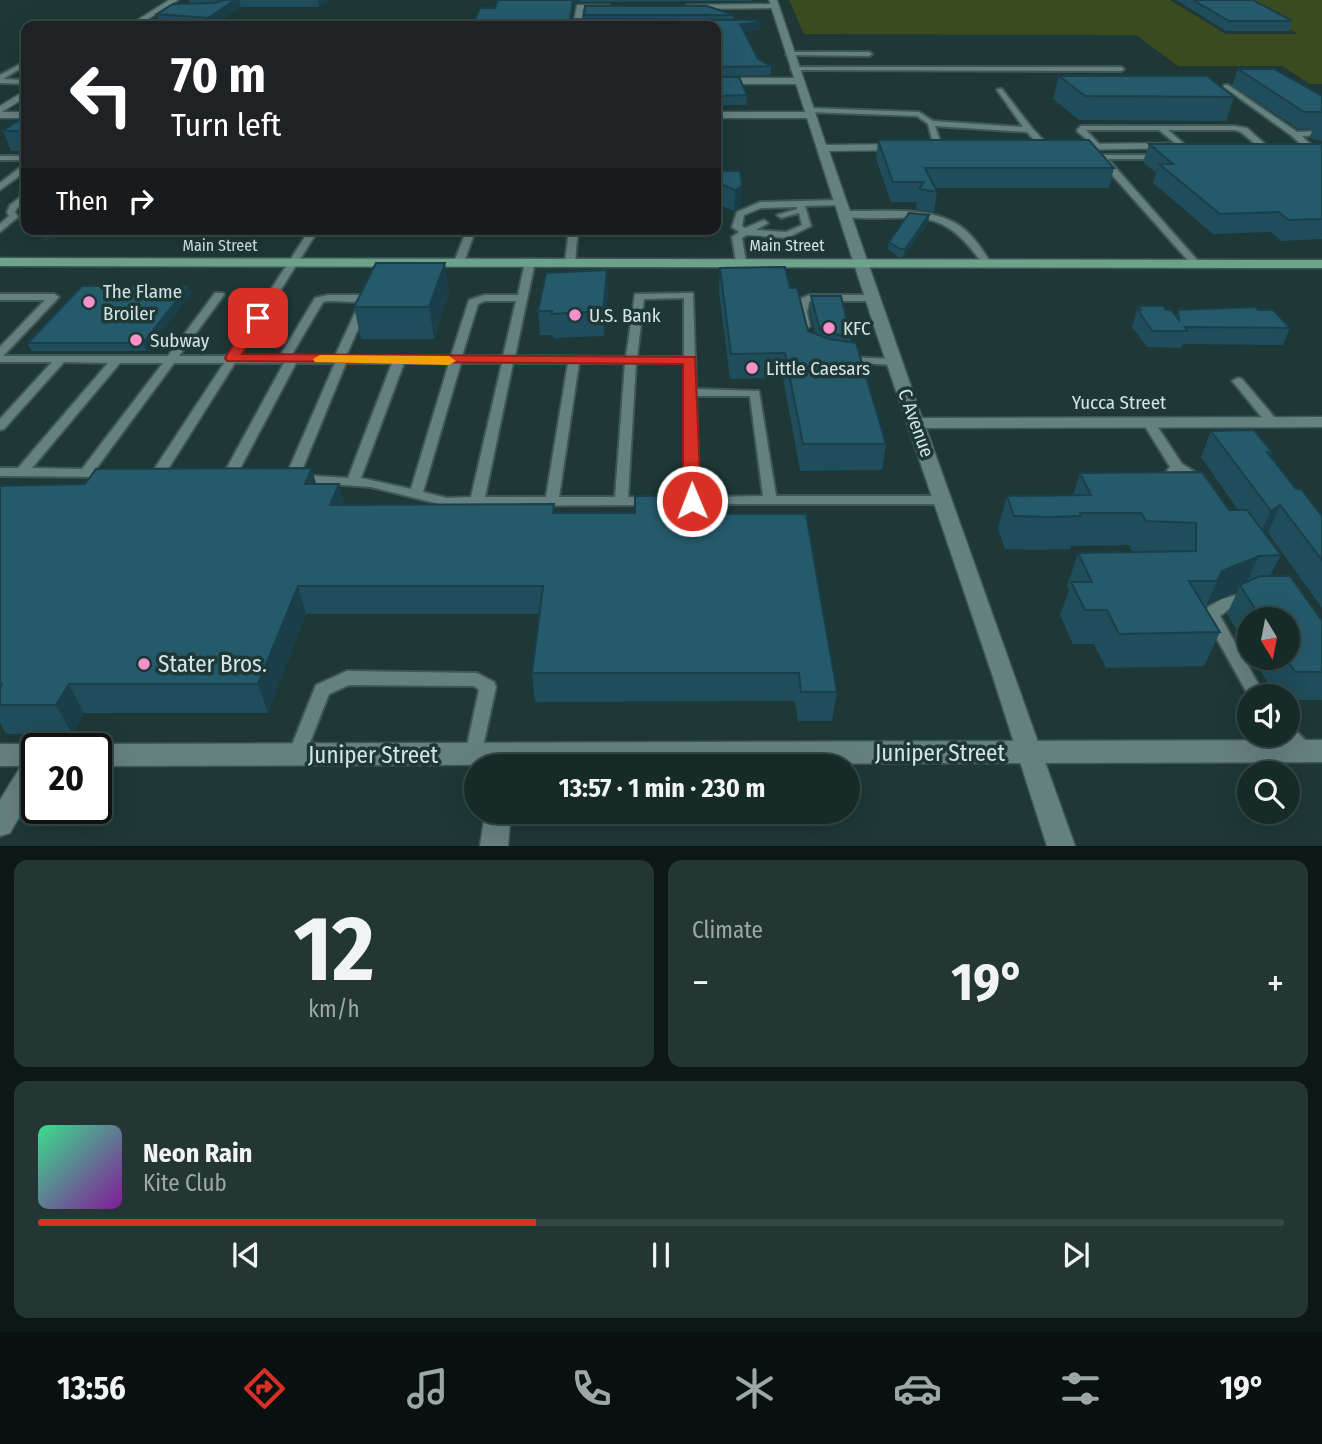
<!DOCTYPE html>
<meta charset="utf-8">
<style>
:root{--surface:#162a28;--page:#233634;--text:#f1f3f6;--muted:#9ea7a8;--line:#354645;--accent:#d93025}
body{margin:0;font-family:"Fira Sans Condensed",sans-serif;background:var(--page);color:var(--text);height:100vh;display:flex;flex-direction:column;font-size:26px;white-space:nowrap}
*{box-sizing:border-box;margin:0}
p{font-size:23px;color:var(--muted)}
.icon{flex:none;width:38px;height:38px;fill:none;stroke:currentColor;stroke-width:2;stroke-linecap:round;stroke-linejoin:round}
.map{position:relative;height:846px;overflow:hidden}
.side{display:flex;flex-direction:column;gap:14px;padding:14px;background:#0c1716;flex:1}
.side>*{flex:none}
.top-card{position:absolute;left:21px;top:21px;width:700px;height:214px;border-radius:14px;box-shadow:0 7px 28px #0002,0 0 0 2px var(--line);background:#202124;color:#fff;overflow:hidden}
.needle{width:46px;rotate:170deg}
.fabs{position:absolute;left:1237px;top:607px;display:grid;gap:14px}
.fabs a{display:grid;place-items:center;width:63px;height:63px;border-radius:50%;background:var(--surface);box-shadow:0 7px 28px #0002,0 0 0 2px var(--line);font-size:35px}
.speed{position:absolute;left:21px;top:733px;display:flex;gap:14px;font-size:35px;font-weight:700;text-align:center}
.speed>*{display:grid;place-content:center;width:91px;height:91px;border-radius:50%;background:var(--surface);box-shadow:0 7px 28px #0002,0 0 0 2px var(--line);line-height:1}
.speed .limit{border:4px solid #111;border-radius:10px;background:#fff;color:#111}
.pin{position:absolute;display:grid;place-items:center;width:60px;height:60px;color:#fff;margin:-30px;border-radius:14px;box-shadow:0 4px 10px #0006}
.me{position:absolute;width:77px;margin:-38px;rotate:359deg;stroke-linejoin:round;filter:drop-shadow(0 0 5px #0008)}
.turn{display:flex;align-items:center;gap:24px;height:147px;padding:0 35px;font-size:32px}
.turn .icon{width:91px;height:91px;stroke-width:2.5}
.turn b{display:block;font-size:49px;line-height:60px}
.then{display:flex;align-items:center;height:66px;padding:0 35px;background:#0003;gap:14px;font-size:26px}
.big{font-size:52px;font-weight:700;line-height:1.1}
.side .tile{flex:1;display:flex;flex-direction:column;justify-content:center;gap:10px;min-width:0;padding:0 24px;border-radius:14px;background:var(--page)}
.side .dial{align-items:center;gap:0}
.dial b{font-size:91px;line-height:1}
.song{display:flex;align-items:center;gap:21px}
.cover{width:84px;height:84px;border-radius:10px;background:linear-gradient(135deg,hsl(150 70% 55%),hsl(290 70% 35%))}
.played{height:7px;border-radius:4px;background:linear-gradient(90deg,var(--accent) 40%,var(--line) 40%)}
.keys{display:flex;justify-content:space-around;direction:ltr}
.heat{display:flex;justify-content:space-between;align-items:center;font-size:38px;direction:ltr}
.side .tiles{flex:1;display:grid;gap:14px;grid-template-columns:1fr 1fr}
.tile:last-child{grid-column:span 2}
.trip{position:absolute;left:464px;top:754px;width:396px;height:70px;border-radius:35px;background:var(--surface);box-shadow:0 7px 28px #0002,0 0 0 2px var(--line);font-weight:700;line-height:70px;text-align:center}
.dock{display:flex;height:112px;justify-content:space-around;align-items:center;background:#091110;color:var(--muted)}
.dock .icon{width:49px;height:49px}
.dock .on{color:var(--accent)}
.dock b{font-size:32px;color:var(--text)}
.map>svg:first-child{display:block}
.green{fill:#394b1f}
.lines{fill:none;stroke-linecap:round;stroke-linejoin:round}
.service-casing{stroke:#3e5655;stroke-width:4}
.minor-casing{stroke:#3e5655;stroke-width:3}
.tertiary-casing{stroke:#3e5655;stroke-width:3}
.primary-casing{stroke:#3e5655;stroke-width:3}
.service{fill:#65817f;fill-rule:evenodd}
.minor{fill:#65817f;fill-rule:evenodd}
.tertiary{fill:#65817f;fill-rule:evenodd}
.primary{fill:#6ea38b;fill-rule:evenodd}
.wall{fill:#204d5b}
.shaded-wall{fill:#1a3f4a}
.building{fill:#255a6a;stroke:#1a3f4a;stroke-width:2}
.route{fill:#d93025;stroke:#8d1f18;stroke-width:2}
.slow{fill:#f59e0b}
.poi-dot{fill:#f890cc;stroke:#1d3836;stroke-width:2.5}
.labels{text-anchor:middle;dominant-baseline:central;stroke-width:7;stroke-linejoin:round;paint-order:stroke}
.far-street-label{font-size:16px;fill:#d4e4e2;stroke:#1d3836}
.poi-label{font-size:19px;fill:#d4e4e2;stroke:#1d3836;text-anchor:start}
.street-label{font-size:19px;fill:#d4e4e2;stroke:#1d3836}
.near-poi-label{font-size:23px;fill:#d4e4e2;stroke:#1d3836;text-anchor:start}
.near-street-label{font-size:23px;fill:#d4e4e2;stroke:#1d3836}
</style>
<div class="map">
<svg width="1322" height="846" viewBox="0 0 1322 846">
<rect width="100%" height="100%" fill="#1d3836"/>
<!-- green -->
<path class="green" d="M789,0h381l56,34h72l-61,-34h85v84h-12l-28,-18h-104l-42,-31 -332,-1z"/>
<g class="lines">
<!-- service casing -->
<g class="service-casing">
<g id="service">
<path d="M788,52h81l3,2 -3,2 -83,-1z"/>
<path d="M26,61v4l-23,14 23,1v4l-26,-1v-8z"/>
<path d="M793,67h328l3,2 -3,2 -330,-1v-2z"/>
<path d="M1224,85h4l69,47 25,-1v4l-20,1 10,10 -7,2 -13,-12 -68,-49z"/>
<path d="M998,89h4l30,39 16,17v4h-6l-15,-17 -92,-6 7,21 -4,2 -4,-2 -6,-23 -11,-8 -108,-4 -4,-2 4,-2 110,4 14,9 90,6 -26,-37z"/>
<path d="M1081,126h154l12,2 20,18 -7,2 -19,-16 -6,-2h-67l16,14v4h-3l-22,-18h-73l16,17 -4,2 -20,-17 -1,-2z"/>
<path d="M1098,155h66l1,2 -4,2h-53l90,102v4h-6l-94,-106z"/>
<rect x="0" y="156" width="26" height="4"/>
<path d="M23,165h3v6l-26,19v-7z"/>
<path d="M23,195h3v6l-9,7 -2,4 3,5 -18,15v-8l9,-8 -2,-4 3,-7z"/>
<path d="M840,200l4,3 -1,2 -38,1 6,20 -24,12 -40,-3 -5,3 4,24 -5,3 -5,-3 -4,-25 7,-5 -7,-5 5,-15 23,-10zM797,207v2l-20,6 4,3 18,-5 3,12 -16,7 -30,-2 12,-7 -4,-3 -19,8 -3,-2 2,-11 17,-7z"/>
<path d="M843,211c35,1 87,-6 117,15 13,9 22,23 31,37l-5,3 -3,-1c-46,-70 -76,-39 -143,-49l-1,-2z"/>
<path d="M310,229h9l-80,127h41l35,-58 13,-3h34l4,1 4,6 -24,54h105l18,-56 15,-5h34l7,-33 5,-3 5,3 -20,94 111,1 9,-63 58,-1 3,96 63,2 17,105h167l7,4 -7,4h-236l-2,-3 2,-3 5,-1 51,-1 -13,-100h-54l3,105 -2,3h-10l-2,-3 -1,-138h-48l-8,134 29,1 2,3 -2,3 -5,1 -205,1 -76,-19 -84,-6 -2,-3 50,-115h-39l-61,115h-10l-2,-3 61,-112h-49l-72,114 -5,1 -7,-4 73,-111h-50l-79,107 18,1 2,3 -2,3 -113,-1v-8h18l90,-105 -44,-1 -60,67 -4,1v-11l52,-57h-52v-15l45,-47h-45v-6h54l5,3 -56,59h165l47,-63h8l1,2 -45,61h49zM684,298v59h-47l7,-58zM328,301l32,1 -25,54h-44l32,-54zM485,301h31l-13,55h-41l16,-52zM120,363h43l-81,106 -50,-1zM346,363h46l-44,115 -48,-3zM404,363h45l-38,126 -50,-11zM461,363h41l-31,134 -24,1 -24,-6zM513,363h55l-22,134h-61zM579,363h46l-10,134h-56z"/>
<path d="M467,229h9l-12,33 -2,2h-6l-2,-2z"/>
<path d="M569,229h9l-3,33 -5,3 -5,-3z"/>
<path d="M809,295h62l5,3 -5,3h-60l-2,1 -2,10 3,14 -5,3 -5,-3 -3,-14 3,-13z"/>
<path d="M847,357l47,2 6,3 -6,3 -51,-3 -2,-2z"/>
<path d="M1238,378l4,1 34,40 2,3 -2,3h-8l-34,-42 -2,-2z"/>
<path d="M1149,419l4,1 29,44 23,14 2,3 -2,3h-10l-16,-10 -6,2 -5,-1 -2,-3 4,-5 -27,-44z"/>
<path d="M1248,592l5,1 3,4 -3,4 -21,6 -12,9 45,80 -15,2 -46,-82 4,-9 14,-8z"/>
<path d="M347,671l130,2 17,9 2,5 -16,73 -6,3 -6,-3 -3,-5 14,-65 -5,-4 -125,-1 -20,9 -26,66 -6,3 -6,-3 -3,-5 28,-70z"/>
<path d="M1288,727c10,3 19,15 24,24l-3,5c-13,5 -23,-10 -29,-21h8z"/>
</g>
</g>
<!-- minor casing -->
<g class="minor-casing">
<g id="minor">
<path d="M774,4l3,4 -90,1 -4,-2 4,-2z"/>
<path d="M577,5h32l-3,4h-23l-2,14 23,3h-31z"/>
<path d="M716,78h80l5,3 -5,3h-80z"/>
<rect x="0" y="112" width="26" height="6"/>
<path d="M716,112h95l5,3 -5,3h-95z"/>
<path d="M1322,740v22l-1226,4v-17h-10l10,-5z"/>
<path d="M0,744h37l10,5h-10v37l-27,47 -10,3v-36l21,-34h-21z"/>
<path d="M485,812h26l-3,34h-28z"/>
</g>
</g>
<!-- tertiary casing -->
<g class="tertiary-casing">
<g id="tertiary">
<path d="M169,0h9l-41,26h-9z"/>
<path d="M769,0h8l49,145 73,-1 5,3 -5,3 -70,1 93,267 400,-1v10l-396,1 149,418h-28l-55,-172 -116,-342z"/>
<path d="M26,90v7l-26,16v-7z"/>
<path d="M1172,143l4,1v4l-106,2 -5,-3 5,-3z"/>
</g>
</g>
<!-- primary casing -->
<g class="primary-casing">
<path id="primary" d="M0,258l1322,2v8l-1322,-2z"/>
</g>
<!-- service -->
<use href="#service" class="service"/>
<!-- minor -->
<use href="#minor" class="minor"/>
<!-- tertiary -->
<use href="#tertiary" class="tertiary"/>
<!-- primary -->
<use href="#primary" class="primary"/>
</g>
<!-- wall -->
<g class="wall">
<path d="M190,0h137l-8,7h-78l-29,19 -52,-2 -3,-10 47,-11h-14z"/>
<path d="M498,0h254v1l-172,1 -7,4 -2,13h13v-4h150v4l26,11 -16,2 14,27 13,7v9l-55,1v-50h-244l23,-18z"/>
<path d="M1176,0h77l39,21 -3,10h-63z"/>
<path d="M1238,69l84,27v45l-13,-3 4,-9h-15l-66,-44z"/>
<path d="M1059,76l175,21 -8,24 -147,-1 -26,-21z"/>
<path d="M716,77l31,18 -1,10h-30z"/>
<path d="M26,115v36h-15l-8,-20z"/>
<path d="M878,140l236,28 -5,20h-174l2,4 -3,20 -18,-3 1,-7h-26l-15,-43z"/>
<path d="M1149,144h173v95l-41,2 -10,-9 -58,2 -60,-51 3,-10 -13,-11z"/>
<path d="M716,171h24l1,36 -7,4 -18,-8z"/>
<path d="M26,186v23h-2l-6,-17z"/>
<path d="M929,215l-1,8 -25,34h-5l-10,-8 1,-7z"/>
<path d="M39,229h96l-4,4h-52l-35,7z"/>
<path d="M210,229h79l-78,3z"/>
<path d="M390,229h69l-2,4 -66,-1z"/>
<path d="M720,268l70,20 18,43 7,2 -5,-21 1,-16 40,42 -1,4 36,102 -4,26 -82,1 -17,-93 -53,1 -11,-88z"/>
<path d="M449,293l-15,46h-73l-7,-32z"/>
<path d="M191,294l-45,57h-115l-3,-8z"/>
<path d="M608,294l-4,42 -51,2v-3h-13l-2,-24z"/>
<path d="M1138,306l28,4 10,7 2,-7h80l32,18 -7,17 -100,-1 -2,4 -34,-1 -15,-20z"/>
<path d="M1211,431l61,21 -2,4 26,33 26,27v92l-54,-75 -3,2 16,20 -11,21 52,45v79h-34v-4h-12l-23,-38h35v-38h-38v32l-23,-38 10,-22 -30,13 -2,3 15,24 -16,34 -98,2 -12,-24h-21l-13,-29 9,-25 -2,-4 11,-33 54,-1 -3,-7 -58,1 -1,3 -32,1 -33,-1 -7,-21 9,-32 66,-1 7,-22 149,37h9l-37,-53z"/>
<path d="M339,484l5,21 211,8 172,1 110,178 -5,29h-34l-3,-20 -260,1 -3,-29 8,-59h-234l-38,99h-184l-12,21h-66l-6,-11v-237z"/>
</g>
<!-- shaded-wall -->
<g class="shaded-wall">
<path d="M235,0h4l2,7 -30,19 -3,-8z"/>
<path d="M318,0h9l-8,7z"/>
<path d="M573,0h7v2l-7,4 -3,20v-7z"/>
<path d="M761,22l-1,8 -20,3v-9z"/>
<path d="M742,186l-1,21 -7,4 1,-21z"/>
<path d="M929,215l-1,8 -25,34 2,-8z"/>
<path d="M39,229h39l1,4 -35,7z"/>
<path d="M445,263l4,30 -15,46 -5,-32z"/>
<path d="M607,270l1,24 -4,42 -1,-25z"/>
<path d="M188,286l3,8 -45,57 -3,-8z"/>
<path d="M312,468l7,27 -14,-11z"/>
<path d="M339,484l6,27 -15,-6z"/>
<path d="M1280,505l-12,28 -10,6 13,-28z"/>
<path d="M1259,556l-16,34 -3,-5 -3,7 -30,13 -5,9 20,-43z"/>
<path d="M298,586l8,28 -38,99 -10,-29z"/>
<path d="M69,684l15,29 -12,21 -16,-29z"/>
</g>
<!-- building -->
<g class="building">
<path d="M225,0h10l-27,18 -51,-4 16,-10 42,-1z"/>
<path d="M498,0h75l-3,19 184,1 7,2 -21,2 18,35 13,7 -55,1v-41h-244l8,-18h15z"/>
<path d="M1193,0h60l39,21h-63z"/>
<path d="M585,6h122l27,9h-150z"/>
<path d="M1238,69h36l48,27v16h-18z"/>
<path d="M1059,76h148l27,21 -149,-1z"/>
<path d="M716,77h23l8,18 -31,1z"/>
<path d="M26,115v16h-23z"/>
<path d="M878,140h211l25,28h-189l12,24 -18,-3 5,-7h-31z"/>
<path d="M1149,144h173v75l-33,1 -11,-8 -58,2 -61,-50h14z"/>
<path d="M716,171h24l2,15 -7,4 -19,-8z"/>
<path d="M26,186v6h-8z"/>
<path d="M909,213l20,2 -24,34h-5l-11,-7z"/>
<path d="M376,263h69l-16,44h-75z"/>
<path d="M785,267l5,21h7l11,43 21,8 27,4 30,101h-83l-18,-91 -54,1 -11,-86z"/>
<path d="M607,270l-4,41 -52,3 1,-3h-14l8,-38z"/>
<path d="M82,286h106l-45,57h-115z"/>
<path d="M811,296h30l10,42 -31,-8z"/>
<path d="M1138,306h25l3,4h5l8,10 -1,-10 77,-3 3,3h15l17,18 -105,-1 2,4h-35l-14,-21h3z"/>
<path d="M1254,430l18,22h-5l29,37h5l21,27v44l-42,-55 -9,6 -60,-80z"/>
<path d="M312,468l-7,16h34l-9,21 224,-1 -1,9h82v-17h90l2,18h79l31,178h-36l-2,-19h-267l11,-87h-245l-40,98h-189l-13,21h-56v-17l2,-4h-2v-198l85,-2 11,-15z"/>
<path d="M1202,472l27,38h18l34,45 -22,1 -37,15 -5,10h-28l31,51 -101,2 -12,-24h-22l-14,-28h21l-14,-29 118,-2v-28l-50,-2 -5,-8h-61l1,3 -33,1 -34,-1 -7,-20 84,-1 -11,-22z"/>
<path d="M1260,576h30l32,45v51h-27l-9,-14h2v-38h-26l-22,-35z"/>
</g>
<!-- route -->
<path class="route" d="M258,314l7,4 -23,36 453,3 6,144 -9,6 -9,-6v-137l-456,-3 -2,-3 26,-40z"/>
<!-- slow -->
<path class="slow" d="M320,355l129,1 7,5 -7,4 -134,-3 -2,-3z"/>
<!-- markers -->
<g class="poi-dot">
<circle cx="89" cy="302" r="7"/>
<circle cx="575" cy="315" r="7"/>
<circle cx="829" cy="328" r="7"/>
<circle cx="136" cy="340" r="7"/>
<circle cx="752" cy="368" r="7"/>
<circle cx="144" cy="664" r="7"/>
</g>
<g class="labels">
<!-- far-street labels -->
<g class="far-street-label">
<text x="220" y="245">Main Street</text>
<text x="787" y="245">Main Street</text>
</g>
<!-- poi labels -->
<g class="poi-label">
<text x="103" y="291">The Flame<tspan x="103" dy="22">Broiler</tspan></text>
<text x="589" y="315">U.S. Bank</text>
<text x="843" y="328">KFC</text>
<text x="150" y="340">Subway</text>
<text x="766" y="368">Little Caesars</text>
</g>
<!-- street labels -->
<g class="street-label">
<text x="1119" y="402">Yucca Street</text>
<text transform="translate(916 423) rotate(70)">C Avenue</text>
</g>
<!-- near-poi labels -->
<g class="near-poi-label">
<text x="158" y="664">Stater Bros.</text>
</g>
<!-- near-street labels -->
<g class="near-street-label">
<text x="940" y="753">Juniper Street</text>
<text x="373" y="755">Juniper Street</text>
</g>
</g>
</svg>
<div class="fabs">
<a><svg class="needle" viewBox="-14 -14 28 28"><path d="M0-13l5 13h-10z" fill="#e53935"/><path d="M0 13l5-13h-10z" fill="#9ea7a8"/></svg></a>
<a><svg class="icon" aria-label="sound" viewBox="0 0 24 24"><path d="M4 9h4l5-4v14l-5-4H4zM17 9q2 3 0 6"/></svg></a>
<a><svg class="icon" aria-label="search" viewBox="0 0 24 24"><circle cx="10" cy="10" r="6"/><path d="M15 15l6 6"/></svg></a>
</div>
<div class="speed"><div class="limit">20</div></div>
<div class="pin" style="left:258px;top:318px;background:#d93025"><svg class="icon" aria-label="arrive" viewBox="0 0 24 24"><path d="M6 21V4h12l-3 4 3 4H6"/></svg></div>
<svg class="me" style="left:692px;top:501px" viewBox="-20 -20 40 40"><circle r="17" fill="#d93025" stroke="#fff" stroke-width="3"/><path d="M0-11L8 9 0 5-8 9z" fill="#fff"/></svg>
<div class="trip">13:57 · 1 min · 230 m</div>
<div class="top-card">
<div class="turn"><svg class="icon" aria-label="left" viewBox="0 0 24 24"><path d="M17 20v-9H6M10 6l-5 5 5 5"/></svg><div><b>70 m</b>Turn left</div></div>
<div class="then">Then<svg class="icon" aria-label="right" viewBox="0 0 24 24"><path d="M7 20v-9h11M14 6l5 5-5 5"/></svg></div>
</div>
</div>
<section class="side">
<div class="tiles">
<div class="tile dial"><b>12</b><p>km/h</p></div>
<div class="tile"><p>Climate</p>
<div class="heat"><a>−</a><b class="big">19°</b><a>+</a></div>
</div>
<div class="tile">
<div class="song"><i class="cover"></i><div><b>Neon Rain</b><p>Kite Club</p></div></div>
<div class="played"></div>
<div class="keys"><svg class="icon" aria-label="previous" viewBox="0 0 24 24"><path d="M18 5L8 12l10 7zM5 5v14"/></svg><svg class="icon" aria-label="pause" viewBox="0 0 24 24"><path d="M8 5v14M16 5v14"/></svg><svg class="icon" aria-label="next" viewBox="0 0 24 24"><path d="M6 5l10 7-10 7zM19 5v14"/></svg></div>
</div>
</div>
</section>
<nav class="dock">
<b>13:56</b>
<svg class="icon on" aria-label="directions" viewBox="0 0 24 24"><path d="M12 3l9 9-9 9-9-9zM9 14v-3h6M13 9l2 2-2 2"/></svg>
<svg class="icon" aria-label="music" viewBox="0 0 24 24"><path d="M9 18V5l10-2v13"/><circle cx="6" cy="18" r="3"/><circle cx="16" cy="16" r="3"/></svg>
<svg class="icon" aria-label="phone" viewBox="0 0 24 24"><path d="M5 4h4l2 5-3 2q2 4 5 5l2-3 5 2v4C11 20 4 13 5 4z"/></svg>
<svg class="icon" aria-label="climate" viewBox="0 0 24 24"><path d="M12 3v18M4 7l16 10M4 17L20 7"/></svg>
<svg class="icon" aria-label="car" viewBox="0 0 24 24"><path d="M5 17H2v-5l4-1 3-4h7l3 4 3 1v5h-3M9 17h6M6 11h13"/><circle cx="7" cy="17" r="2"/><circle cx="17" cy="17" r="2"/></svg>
<svg class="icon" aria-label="filters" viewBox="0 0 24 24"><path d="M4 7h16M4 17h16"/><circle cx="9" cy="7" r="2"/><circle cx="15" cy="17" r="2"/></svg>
<b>19°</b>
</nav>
